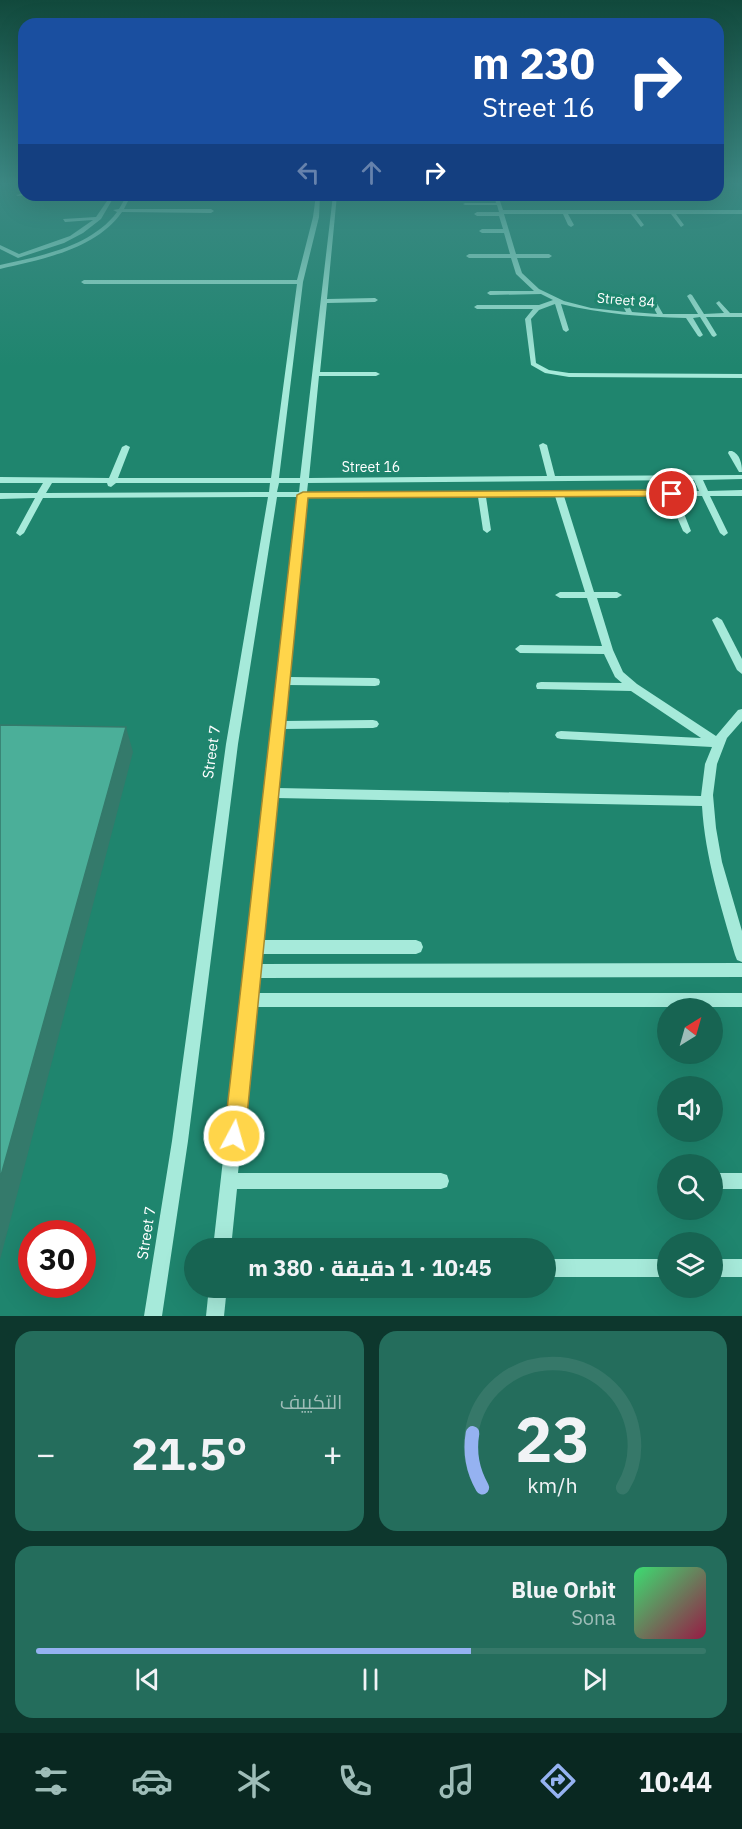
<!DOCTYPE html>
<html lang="ar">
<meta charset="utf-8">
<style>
:root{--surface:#176452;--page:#246d5c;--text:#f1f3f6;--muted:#9ebdb8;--line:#367869;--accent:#95b2f1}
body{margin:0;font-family:"IBM Plex Sans",Cairo,sans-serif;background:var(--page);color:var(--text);direction:rtl;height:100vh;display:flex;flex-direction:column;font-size:22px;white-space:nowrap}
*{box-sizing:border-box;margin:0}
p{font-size:20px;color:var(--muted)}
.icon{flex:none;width:33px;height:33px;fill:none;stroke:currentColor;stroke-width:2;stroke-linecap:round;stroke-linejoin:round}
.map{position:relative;height:1316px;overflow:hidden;direction:ltr}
.sheet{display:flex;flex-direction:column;gap:15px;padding:15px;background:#0d372d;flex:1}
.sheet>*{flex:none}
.top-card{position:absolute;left:18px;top:18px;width:706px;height:183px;border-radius:18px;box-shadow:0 6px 24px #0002;direction:rtl;background:#1a4fa0;color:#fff;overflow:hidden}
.needle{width:39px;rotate:37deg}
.tools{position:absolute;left:657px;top:998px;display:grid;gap:12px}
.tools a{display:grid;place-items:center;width:66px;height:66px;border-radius:50%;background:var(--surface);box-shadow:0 6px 24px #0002;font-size:30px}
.speed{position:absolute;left:18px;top:1220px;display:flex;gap:12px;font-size:30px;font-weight:700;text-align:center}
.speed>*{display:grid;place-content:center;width:78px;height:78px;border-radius:50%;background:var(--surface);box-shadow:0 6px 24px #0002;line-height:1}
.speed .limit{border:9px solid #d22;background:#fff;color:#111}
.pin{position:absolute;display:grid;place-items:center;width:51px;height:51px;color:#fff;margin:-26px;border:3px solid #fff;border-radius:50%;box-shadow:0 2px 6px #0007}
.me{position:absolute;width:66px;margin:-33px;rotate:6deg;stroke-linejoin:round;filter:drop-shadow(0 0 4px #0008)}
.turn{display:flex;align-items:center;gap:21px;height:126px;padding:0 30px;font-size:27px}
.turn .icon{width:78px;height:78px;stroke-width:2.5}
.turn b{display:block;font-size:42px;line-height:51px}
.lanes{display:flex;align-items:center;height:57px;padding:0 30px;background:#0003;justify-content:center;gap:30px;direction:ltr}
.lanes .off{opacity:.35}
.big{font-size:45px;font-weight:800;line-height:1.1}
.sheet .tile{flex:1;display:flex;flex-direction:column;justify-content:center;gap:9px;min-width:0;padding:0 21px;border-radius:18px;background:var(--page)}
.sheet .dial{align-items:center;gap:0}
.dial svg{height:156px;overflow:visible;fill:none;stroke:var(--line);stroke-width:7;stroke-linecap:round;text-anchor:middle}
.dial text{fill:var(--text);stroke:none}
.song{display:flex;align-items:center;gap:18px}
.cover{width:72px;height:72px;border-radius:9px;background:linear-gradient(135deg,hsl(140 70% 55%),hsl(340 70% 35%))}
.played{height:6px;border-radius:3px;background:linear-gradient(90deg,var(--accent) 65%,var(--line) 65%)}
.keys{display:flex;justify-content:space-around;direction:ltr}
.heat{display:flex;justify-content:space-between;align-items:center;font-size:33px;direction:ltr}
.sheet .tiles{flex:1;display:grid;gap:15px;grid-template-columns:1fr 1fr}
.tile:last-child{grid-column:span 2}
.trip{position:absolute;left:184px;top:1238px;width:372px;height:60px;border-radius:30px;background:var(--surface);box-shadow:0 6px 24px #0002;font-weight:800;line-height:60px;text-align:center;direction:rtl}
.dock{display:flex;height:96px;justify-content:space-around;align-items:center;background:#092821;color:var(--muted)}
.dock .icon{width:42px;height:42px}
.dock .selected{color:var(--accent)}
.dock b{font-size:27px;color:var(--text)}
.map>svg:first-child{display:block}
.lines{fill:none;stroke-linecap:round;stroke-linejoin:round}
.minor{fill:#a6eada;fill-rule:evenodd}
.shaded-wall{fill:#347a6b}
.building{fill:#4baf99;stroke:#347a6b;stroke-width:1.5}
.route{fill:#ffd54a;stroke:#a68a30;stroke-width:1.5}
.labels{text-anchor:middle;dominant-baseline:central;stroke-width:6;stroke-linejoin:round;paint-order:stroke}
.far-street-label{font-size:14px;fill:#fff;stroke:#1f856e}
.street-label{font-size:15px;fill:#fff;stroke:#1f856e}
</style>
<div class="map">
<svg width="742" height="1316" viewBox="0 0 742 1316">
<rect width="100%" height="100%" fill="#1f856e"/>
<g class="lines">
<!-- minor -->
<g class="minor">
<path d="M24,193v2h2l-8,1 -2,-1z"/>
<path d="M111,195h4l-14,24 -18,14 -19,10 -46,15 -18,-9v-4l19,9 51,-18 23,-16 -28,2 -2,-3 33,-2 11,-16 -18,-2 2,-1h17z"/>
<path d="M127,195h4l-7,14h87l3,2 -3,2 -89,-1c-27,38 -80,47 -122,57v-4c40,-9 91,-18 117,-53l-4,-2 6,-1z"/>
<path d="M316,195h4l-1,22 -16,65 -24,196h21l33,-283h4l-10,104 48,-1 3,2 -3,2 -48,1 -7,69h56l4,2 -4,2h-57l-10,102 238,-2 -8,-31 4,-2 4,2 8,31 187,-1v4l-39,1 5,11 34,-1v6h-32l18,37 -4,3 -4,-3 -18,-37h-25l14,35 -4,3 -4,-3 -15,-35h-104l30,96h23l5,3 -5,3h-20l16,52 10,22 14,12 79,52 22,-26 4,-1v12l-15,17 -10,26 -4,31 3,33 6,34 20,69v31l-5,-2 -2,-5c-14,-49 -30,-98 -33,-149l-426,-8 -14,142h154l5,2 2,5 -2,5 -5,2h-155l-1,10 482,-1v14l-484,1 -1,15h485v14h-487l-17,166h203l6,2 2,6 -2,6 -6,2h-204l-6,59h-18l85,-751h-21l-39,247 -50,397 -26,175h-18l28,-175 54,-397 42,-247 -225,1 -19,35 -4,3 -4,-3 19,-35 -35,1v-6h37l6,-10h-43v-6l109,1 13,-31 4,-2 4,2 -12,31h153l26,-194h-213l-3,-2 3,-2h213l16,-63zM694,480l5,11 -392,1 1,-9zM52,483h55l1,3 3,1 5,-4h154l-1,9 -223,1zM279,483h21l-1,9h-22zM555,496l30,96h-25l-5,3 5,3h27l15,48 -82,-1 -5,4 5,4 84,1 11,23 7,6 -81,-1 -4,1 -1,3 1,3 94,2 70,47 -140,-7 -4,1 -2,3 2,3 4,1 151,8 -7,17 -4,32 -424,-8 6,-59 90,-1 4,-1 2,-3 -2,-3 -4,-1 -89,1 4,-36 87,1 4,-1 1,-3 -1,-3 -4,-1 -86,-1 18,-180h171l5,33 4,3 4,-3 -5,-33z"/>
<path d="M494,195h4l5,15h239v4h-66l8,11 -3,2 -10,-13h-35l8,11 -3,2 -10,-13h-63l6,11 -3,2 -3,-2 -5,-11h-59l12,40h33l3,2 -3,2h-32l5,15 17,16 25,12 27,7 35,4 -8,-16 3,-2 3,2 8,16 25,2 -7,-13 3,-2 2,1 8,14h35l-11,-18 3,-2 2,1 12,19 20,-1 -8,-10 3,-2 11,12h12v4h-36l11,18 -3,2 -2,-1 -12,-19 -7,1 10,17 -3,2 -2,-1 -12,-18c-43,-1 -83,-4 -125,-14l8,26 -3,2 -3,-2 -8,-26 -16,6 -8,9 5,44 13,7 20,3 173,1v4l-173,-1 -24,-4 -14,-8 -6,-46 8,-10h-56l-3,-2 3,-2h62l14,-5 -12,-6 -51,1 -3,-2 3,-2h44l-18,-17 -5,-16h-42l-3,-2 3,-2h41l-6,-21h-22l-3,-2 3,-2h21l-4,-13h-22l-3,-2 3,-2h22l-2,-7h-32l-2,-1 2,-1h31z"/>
<path d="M729,451h3c8,3 10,13 10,21h-3l-11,-19z"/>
<path d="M717,617l5,3 20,39v15l-5,-4 -25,-50z"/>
<path d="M667,1173h1v16l-7,-2 -2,-6 2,-6z"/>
<rect x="712" y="1173" width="30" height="16"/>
<rect x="546" y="1259" width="122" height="18"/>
<rect x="712" y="1259" width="30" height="18"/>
<path d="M209,1287h18l-3,29h-18z"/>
</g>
</g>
<!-- shaded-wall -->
<path class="shaded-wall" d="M126,727l7,25 -133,508v-81z"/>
<!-- building -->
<path class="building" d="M0,725l126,2 -126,452z"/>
<!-- sky -->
<linearGradient id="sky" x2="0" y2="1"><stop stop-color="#11493c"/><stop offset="0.5" stop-color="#3c8984"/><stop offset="1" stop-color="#3c8984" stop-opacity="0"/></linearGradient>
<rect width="742" height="366" fill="url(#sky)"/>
<!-- route -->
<path class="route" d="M672,490l3,1v5l-367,2 -63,638 -3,8 -8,3 -7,-3 -3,-8 73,-641 6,-3z"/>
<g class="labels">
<!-- far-street labels -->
<g class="far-street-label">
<text transform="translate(626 300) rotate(5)">Street 84</text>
<text x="371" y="467">Street 16</text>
</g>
<!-- street labels -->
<g class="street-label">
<text transform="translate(211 752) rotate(-82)">Street 7</text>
<text transform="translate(146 1233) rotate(-81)">Street 7</text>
</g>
</g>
</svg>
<div class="tools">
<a><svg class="needle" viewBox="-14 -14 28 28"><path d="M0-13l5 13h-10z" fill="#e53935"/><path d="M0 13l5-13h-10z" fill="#9ebdb8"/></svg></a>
<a><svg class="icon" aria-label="sound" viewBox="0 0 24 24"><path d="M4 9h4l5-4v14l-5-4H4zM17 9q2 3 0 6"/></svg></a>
<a><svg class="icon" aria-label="search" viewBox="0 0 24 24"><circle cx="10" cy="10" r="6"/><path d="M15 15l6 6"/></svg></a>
<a><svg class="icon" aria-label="layers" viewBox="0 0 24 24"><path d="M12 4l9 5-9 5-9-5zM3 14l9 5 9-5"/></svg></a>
</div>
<div class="speed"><div class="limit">30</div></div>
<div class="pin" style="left:672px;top:494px;background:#d93025"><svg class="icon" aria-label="arrive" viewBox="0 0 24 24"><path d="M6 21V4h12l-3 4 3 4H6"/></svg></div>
<svg class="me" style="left:234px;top:1136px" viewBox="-20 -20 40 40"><circle r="17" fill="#ffd54a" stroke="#fff" stroke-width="3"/><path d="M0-11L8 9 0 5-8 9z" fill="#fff"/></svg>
<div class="trip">10:45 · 1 دقيقة · 380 m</div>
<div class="top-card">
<div class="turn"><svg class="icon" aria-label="right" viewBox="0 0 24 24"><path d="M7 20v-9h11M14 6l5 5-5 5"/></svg><div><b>230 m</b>Street 16</div></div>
<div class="lanes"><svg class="icon off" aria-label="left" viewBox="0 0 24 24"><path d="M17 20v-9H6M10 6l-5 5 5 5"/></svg><svg class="icon off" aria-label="ahead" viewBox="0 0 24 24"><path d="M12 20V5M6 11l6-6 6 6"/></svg><svg class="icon" aria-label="right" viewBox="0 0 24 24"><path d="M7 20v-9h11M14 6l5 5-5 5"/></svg></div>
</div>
</div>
<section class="sheet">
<div class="tiles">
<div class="tile dial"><svg viewBox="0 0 100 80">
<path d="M14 69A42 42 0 1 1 86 69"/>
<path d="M14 69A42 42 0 0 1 9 41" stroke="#95b2f1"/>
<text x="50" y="56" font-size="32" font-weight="700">23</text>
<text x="50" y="72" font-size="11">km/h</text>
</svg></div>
<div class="tile"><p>التكييف</p>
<div class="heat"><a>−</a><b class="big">21.5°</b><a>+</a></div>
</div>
<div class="tile">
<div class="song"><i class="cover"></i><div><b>Blue Orbit</b><p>Sona</p></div></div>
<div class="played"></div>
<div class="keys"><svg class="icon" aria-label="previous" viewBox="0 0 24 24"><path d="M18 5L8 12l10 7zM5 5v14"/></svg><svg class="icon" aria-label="pause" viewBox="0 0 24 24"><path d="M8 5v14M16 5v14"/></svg><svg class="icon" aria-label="next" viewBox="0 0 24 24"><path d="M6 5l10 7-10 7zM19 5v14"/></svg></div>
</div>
</div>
</section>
<nav class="dock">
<b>10:44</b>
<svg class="icon selected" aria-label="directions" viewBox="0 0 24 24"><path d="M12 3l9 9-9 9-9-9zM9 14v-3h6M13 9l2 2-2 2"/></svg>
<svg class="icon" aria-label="music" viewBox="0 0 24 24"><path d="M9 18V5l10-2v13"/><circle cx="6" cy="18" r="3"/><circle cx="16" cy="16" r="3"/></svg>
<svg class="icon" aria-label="phone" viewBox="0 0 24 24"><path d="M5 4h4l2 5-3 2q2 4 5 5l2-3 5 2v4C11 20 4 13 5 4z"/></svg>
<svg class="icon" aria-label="climate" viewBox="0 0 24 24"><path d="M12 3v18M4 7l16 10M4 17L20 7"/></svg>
<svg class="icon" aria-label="car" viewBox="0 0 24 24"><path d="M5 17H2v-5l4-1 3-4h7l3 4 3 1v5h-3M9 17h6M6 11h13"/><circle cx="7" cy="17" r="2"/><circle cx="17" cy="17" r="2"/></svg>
<svg class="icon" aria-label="filters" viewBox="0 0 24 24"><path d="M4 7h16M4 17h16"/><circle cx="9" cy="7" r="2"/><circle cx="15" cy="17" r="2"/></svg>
</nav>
